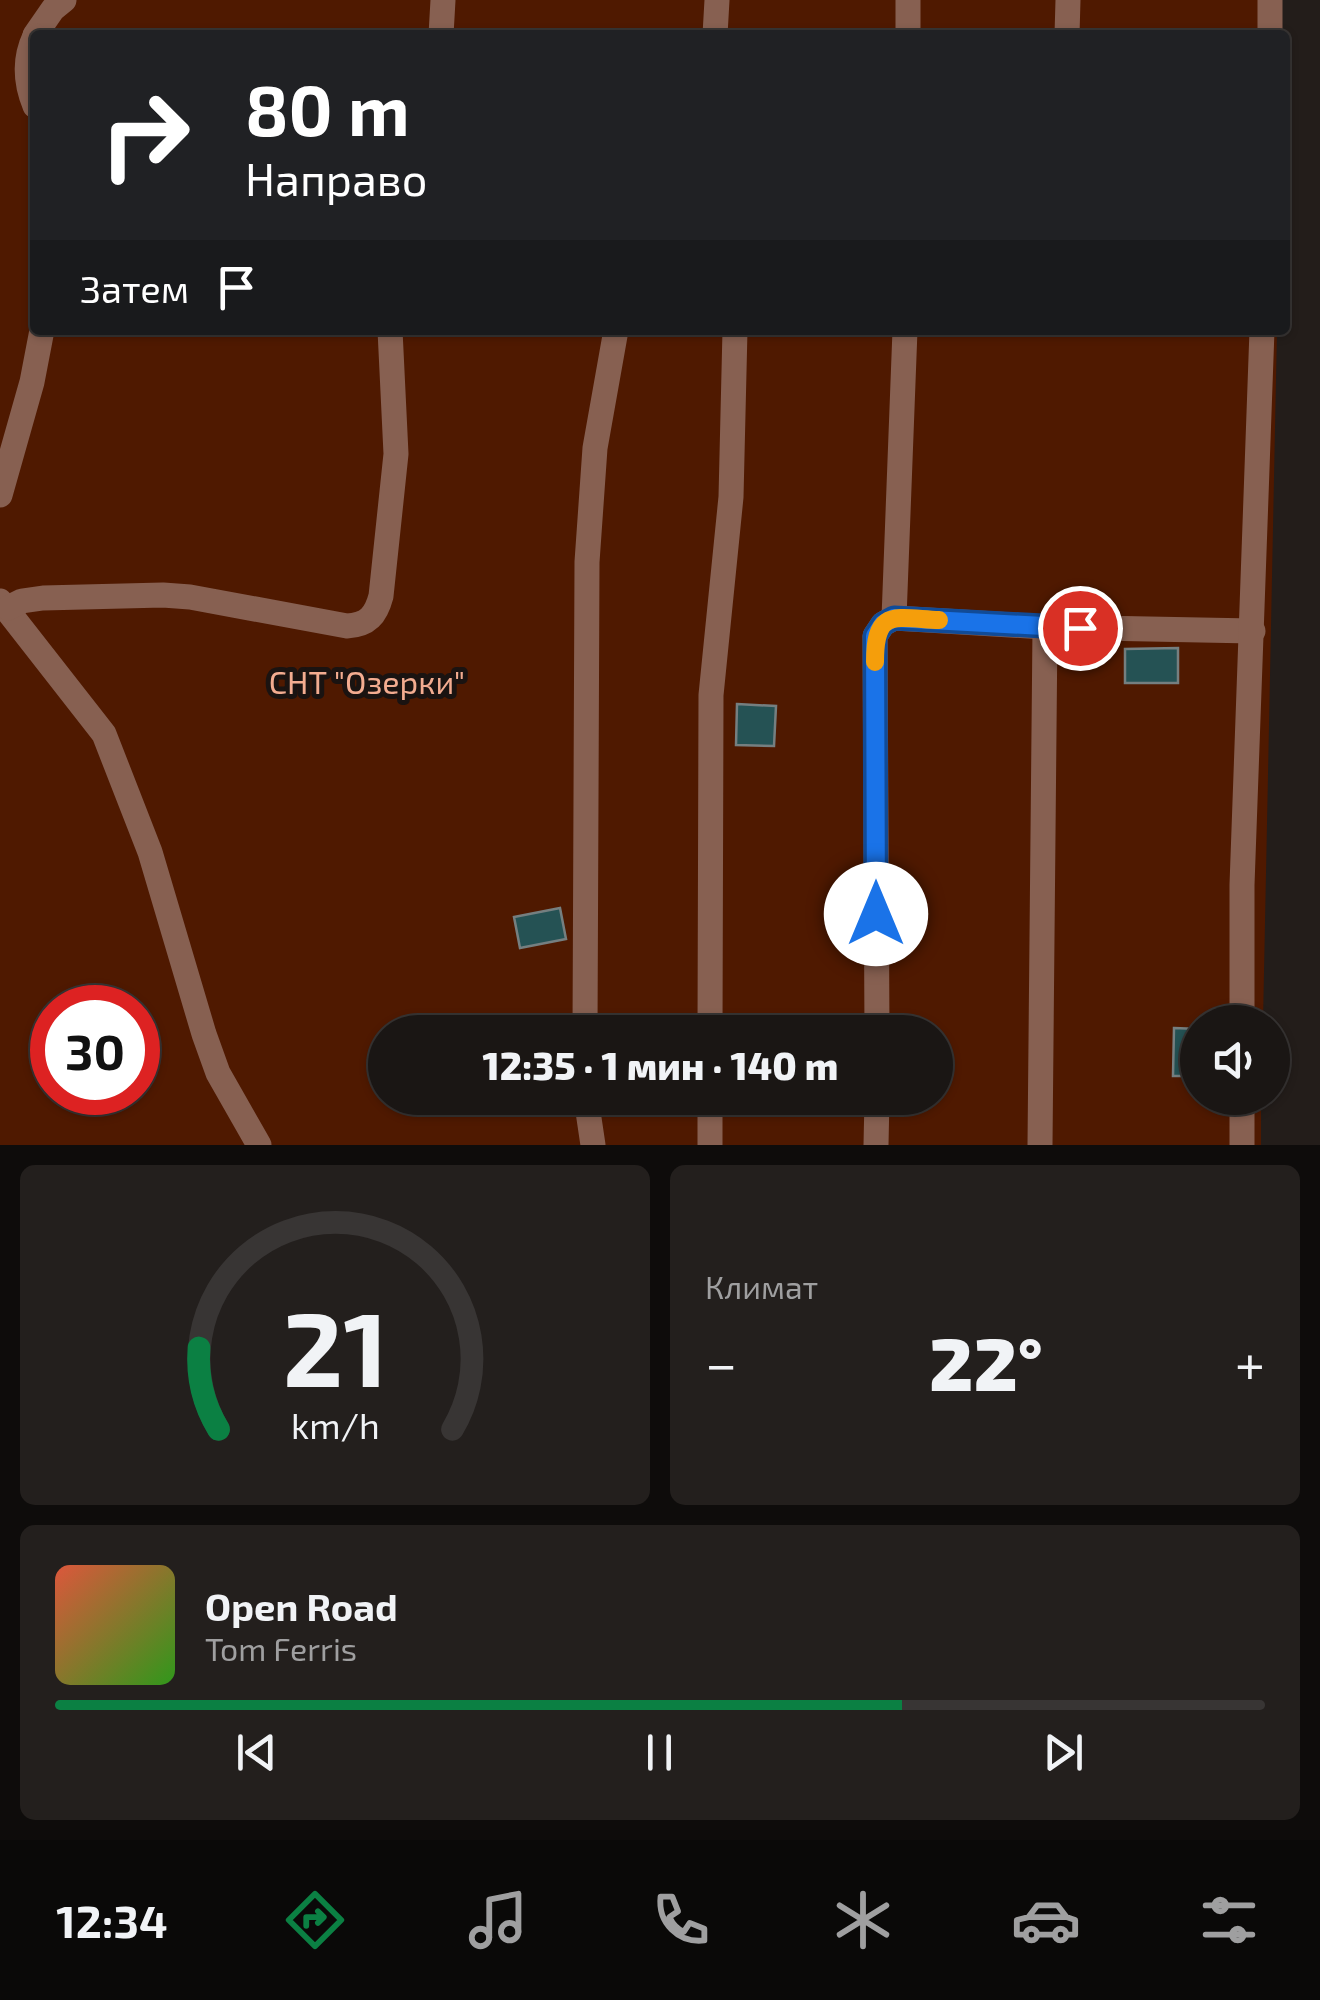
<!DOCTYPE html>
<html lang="ru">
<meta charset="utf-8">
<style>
:root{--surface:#1a1614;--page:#231f1d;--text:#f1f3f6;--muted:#9f9fa0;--line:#383534;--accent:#0b8043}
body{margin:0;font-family:"Exo 2",sans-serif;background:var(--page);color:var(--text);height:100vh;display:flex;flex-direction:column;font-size:38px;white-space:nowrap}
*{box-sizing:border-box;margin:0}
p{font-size:32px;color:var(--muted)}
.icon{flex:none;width:55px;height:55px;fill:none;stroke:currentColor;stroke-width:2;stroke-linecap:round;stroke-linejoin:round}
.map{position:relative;height:1145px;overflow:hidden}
.details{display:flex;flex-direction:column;gap:20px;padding:20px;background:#0e0c0b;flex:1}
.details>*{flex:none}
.hud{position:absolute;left:30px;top:30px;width:1260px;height:305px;border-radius:10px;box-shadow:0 2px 8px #0004,0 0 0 2px var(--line);background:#202124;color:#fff;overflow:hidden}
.controls{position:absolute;left:1180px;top:1005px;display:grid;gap:20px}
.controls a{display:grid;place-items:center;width:110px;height:110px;border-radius:50%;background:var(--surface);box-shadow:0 2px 8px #0004,0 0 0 2px var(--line);font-size:50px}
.speed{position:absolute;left:30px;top:985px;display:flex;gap:20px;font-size:50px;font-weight:700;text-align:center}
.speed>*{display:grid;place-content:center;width:130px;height:130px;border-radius:50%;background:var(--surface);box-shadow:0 2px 8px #0004,0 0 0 2px var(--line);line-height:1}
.speed .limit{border:15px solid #d22;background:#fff;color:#111}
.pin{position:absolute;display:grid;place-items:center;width:85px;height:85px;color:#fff;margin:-42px;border:5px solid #fff;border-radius:50%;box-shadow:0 2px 10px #0007}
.me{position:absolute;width:110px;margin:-55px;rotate:0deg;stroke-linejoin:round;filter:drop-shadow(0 0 8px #0008)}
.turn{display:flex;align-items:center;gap:35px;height:210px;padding:0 50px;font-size:45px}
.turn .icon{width:130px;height:130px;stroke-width:2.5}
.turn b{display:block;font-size:70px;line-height:85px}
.then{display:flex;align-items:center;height:95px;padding:0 50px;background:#0003;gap:20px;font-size:38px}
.big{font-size:75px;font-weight:800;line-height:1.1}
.details .tile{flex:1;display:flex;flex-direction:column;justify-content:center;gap:15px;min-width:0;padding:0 35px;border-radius:15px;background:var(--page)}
.details .dial{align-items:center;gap:0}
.dial svg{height:260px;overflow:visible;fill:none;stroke:var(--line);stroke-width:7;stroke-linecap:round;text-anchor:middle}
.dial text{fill:var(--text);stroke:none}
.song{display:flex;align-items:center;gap:30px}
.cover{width:120px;height:120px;border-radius:15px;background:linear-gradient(135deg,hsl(10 70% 55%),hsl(110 70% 35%))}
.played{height:10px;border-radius:5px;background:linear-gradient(90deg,var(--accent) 70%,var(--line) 70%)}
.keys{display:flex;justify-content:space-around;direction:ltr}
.heat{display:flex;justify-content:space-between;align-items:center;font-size:55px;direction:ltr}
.details .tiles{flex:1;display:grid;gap:20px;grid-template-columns:1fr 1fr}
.tile:last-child{grid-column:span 2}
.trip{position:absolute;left:368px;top:1015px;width:585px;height:100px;border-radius:50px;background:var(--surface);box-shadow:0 2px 8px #0004,0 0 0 2px var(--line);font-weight:800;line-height:100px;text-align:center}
.tab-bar{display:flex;height:160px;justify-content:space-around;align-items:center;background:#0a0908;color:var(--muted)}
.tab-bar .icon{width:70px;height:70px}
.tab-bar .on{color:var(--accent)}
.tab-bar b{font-size:45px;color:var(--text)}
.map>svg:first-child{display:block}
.green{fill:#4f1900;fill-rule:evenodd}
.building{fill:#255254;stroke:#757f80;stroke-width:2.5}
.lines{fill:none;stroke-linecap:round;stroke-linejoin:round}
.minor{stroke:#876051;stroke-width:25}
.route-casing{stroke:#114b97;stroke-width:25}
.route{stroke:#1a73e8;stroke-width:18}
.slow{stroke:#f59e0b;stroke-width:18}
.labels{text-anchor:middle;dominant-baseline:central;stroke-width:10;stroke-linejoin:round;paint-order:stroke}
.park-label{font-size:32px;fill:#f3ac90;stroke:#1a1311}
</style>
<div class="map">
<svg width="1320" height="1145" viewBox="0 0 1320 1145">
<rect width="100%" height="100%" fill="#231d1a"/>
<!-- green -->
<path class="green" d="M0,0h1282l-1,35h-1246v295h1242l-14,692h-65v76h63v47h-1261zM52,1008h86v84h-86zM385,1032h550v66h-550z"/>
<!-- building -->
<g class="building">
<path d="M1178,648v35h-53v-34z"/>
<path d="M737,704l39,2 -2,40 -38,-1z"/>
<path d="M560,908l6,31 -46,9 -6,-31z"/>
<path d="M1174,1028l24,1v47h-25z"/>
</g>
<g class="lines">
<!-- minor -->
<g class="minor">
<path d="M1270,0v35"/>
<path d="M35,35l18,-26 11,-9"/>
<path d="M441,35l2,-35"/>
<path d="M715,35l2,-35"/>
<path d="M908,35v-35"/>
<path d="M1067,35l1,-35"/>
<path d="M35,36c-11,23 -10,46 0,70"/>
<path d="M0,495l32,-113 10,-52"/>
<path d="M0,601l104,133 46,118 54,182 14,39 41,72"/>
<path d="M8,608l14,-7 21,-3 120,-3 27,2 157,29c21,-1 29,-11 34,-30l15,-142 -6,-124"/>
<path d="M894,618l151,9 208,4"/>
<path d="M1242,1022v-137l20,-555"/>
<path d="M585,1032l2,-470 8,-114 21,-118"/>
<path d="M710,1032l1,-337 20,-198 4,-167"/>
<path d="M877,1032l-2,-396 8,-12 11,-6 11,-288"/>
<path d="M586,1098l7,47"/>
<path d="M710,1145v-47"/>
<path d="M876,1145l1,-47"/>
<path d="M1040,1145l5,-518"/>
<path d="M1242,1145v-47"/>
</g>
</g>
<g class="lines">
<!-- route casing -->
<g class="route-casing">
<path id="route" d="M876,914l-1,-278 8,-12 11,-6 186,10"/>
</g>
<!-- route -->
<use href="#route" class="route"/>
<!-- slow -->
<path class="slow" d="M875,662c0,-54 19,-44 64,-42"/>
</g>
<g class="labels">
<!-- park labels -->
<g class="park-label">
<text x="367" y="681">СНТ "Озерки"</text>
</g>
</g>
</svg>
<div class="controls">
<a><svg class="icon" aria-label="sound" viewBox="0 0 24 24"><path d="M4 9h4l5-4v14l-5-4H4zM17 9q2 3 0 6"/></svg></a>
</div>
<div class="speed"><div class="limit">30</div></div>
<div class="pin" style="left:1080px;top:628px;background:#d93025"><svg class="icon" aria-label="arrive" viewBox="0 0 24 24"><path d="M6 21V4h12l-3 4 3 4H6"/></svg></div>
<svg class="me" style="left:876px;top:914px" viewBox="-20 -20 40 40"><circle r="19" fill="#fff"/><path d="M0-13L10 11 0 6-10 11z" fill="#1a73e8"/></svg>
<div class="trip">12:35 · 1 мин · 140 m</div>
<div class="hud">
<div class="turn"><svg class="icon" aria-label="right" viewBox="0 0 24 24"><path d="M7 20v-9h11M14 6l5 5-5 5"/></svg><div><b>80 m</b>Направо</div></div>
<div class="then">Затем<svg class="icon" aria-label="arrive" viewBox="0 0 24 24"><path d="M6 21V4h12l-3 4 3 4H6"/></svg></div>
</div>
</div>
<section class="details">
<div class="tiles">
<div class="tile dial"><svg viewBox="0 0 100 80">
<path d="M14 69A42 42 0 1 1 86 69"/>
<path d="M14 69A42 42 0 0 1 8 44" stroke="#0b8043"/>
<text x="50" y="56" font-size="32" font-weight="700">21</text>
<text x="50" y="72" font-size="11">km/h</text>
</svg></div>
<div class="tile"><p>Климат</p>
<div class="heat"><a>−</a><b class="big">22°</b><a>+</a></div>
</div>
<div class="tile">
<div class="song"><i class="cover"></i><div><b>Open Road</b><p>Tom Ferris</p></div></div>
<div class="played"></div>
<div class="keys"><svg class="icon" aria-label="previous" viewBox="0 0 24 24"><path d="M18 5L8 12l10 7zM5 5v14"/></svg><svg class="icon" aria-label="pause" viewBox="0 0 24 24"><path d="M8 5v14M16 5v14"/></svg><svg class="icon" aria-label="next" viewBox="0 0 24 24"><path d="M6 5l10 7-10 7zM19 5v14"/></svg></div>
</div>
</div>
</section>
<nav class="tab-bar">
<b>12:34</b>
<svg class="icon on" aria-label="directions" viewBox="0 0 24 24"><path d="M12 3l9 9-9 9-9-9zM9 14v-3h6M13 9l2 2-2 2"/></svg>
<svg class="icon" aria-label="music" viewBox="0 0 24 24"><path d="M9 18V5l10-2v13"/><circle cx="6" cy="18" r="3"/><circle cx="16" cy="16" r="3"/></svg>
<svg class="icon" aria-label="phone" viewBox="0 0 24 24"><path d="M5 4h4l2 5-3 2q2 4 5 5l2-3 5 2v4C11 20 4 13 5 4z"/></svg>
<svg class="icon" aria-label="climate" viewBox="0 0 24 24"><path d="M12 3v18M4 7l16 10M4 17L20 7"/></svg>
<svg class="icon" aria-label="car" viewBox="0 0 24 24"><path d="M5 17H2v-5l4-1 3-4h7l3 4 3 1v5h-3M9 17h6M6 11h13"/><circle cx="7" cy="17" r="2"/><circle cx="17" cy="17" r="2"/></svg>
<svg class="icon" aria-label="filters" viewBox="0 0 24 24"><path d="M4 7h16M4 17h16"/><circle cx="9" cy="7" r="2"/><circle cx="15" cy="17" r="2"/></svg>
</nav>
